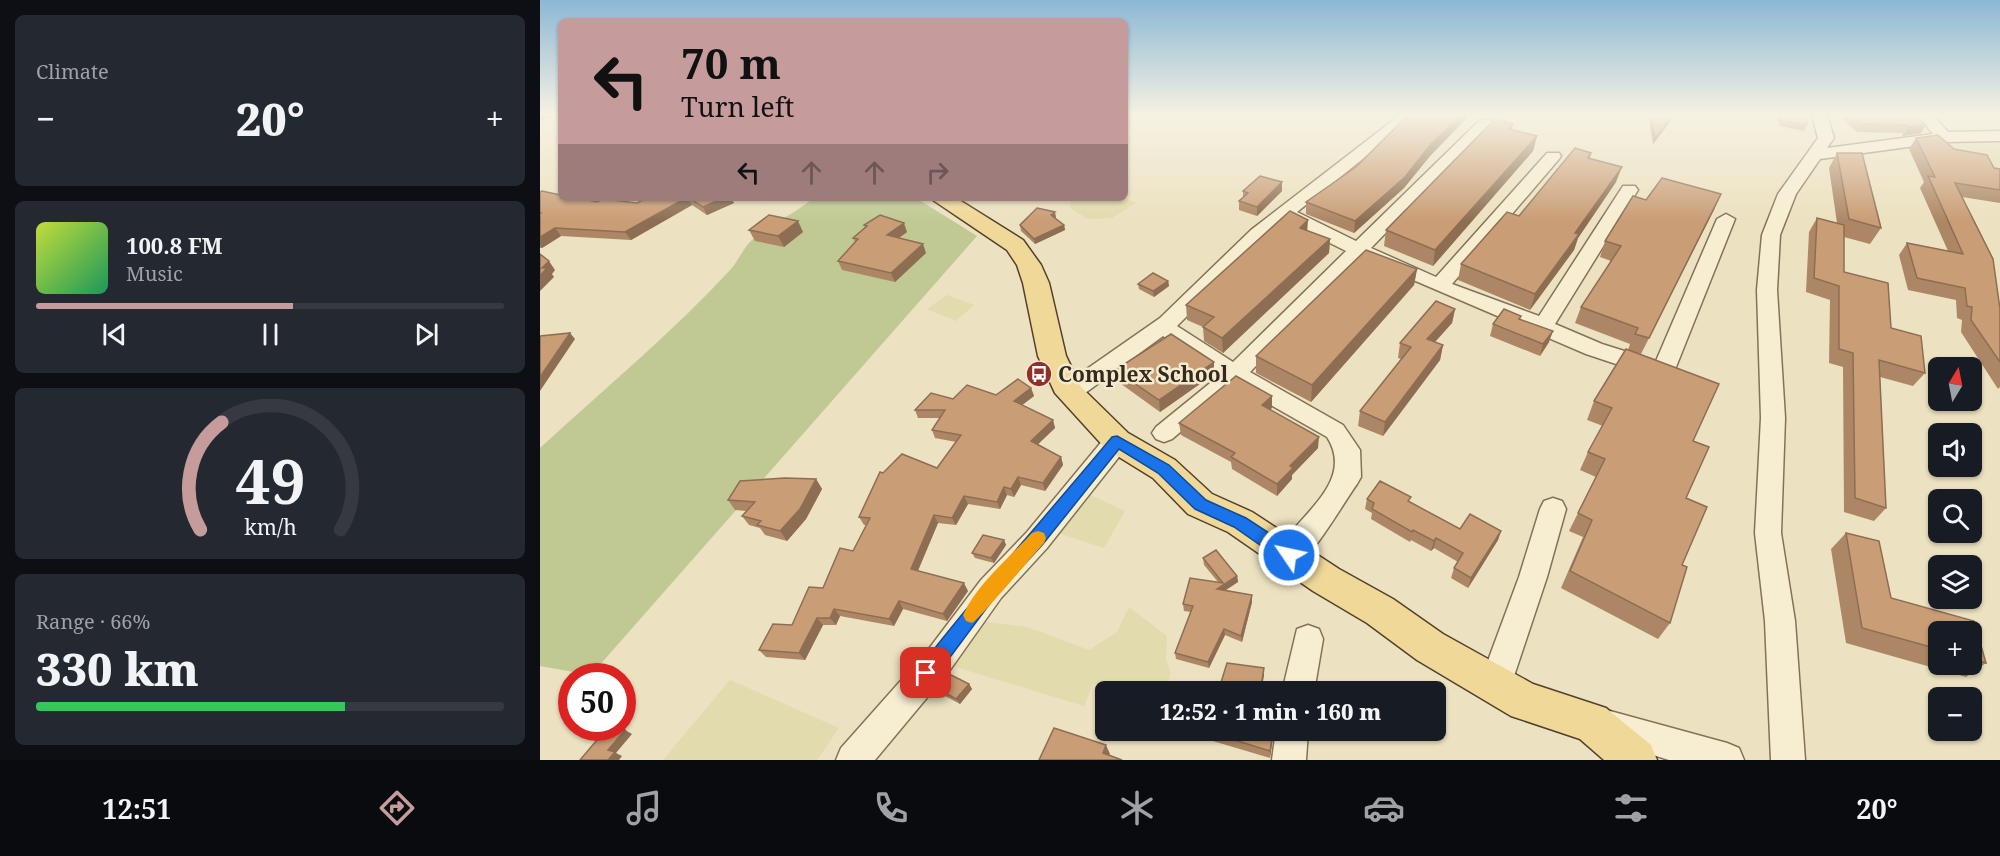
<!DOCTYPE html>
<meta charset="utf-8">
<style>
:root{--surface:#171b24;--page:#242831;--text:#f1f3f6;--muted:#9ea1a6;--line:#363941;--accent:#c69b9b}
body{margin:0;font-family:"Noto Serif",serif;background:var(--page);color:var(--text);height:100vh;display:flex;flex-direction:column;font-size:22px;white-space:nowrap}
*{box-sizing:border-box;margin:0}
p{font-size:20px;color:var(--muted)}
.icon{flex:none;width:33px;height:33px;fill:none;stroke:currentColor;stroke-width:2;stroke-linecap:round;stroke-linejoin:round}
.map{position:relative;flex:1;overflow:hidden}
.details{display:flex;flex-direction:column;gap:15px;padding:15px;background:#0d0f14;width:540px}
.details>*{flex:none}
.guide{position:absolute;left:18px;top:18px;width:570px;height:183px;border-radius:9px;box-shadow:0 2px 4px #0004;background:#c69b9b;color:#111;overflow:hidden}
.needle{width:39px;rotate:10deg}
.fabs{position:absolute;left:1388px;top:357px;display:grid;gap:12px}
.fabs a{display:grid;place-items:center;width:54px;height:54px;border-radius:9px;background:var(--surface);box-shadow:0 2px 4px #0004;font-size:30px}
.speed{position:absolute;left:18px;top:663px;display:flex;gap:12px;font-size:30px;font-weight:700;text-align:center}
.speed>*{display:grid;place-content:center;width:78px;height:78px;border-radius:50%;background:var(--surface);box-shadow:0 2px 4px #0004;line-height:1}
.speed .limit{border:9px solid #d22;background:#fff;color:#111}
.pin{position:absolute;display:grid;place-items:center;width:51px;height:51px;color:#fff;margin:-26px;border-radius:12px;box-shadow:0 3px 9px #0006}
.me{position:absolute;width:66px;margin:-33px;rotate:304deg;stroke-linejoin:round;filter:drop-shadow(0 0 4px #0008)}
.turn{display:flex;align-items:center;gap:21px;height:126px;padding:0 24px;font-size:27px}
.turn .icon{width:78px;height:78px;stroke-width:2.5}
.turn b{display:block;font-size:42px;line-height:51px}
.lanes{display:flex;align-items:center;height:57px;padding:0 24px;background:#0003;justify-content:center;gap:30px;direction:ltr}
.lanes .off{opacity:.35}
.big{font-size:45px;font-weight:800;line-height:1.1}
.details .widget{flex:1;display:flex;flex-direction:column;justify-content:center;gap:9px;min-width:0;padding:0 21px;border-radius:9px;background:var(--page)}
.details .dial{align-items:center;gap:0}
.dial svg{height:156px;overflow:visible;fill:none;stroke:var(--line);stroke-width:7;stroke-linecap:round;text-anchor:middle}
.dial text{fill:var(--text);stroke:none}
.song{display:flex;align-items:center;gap:18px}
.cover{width:72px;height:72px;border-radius:9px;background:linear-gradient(135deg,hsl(70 70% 55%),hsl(150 70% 35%))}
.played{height:6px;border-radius:3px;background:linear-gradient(90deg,var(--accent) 55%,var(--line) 55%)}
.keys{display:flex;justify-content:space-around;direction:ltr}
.heat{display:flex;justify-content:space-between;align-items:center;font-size:33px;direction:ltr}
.charge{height:9px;border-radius:4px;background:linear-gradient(90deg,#34c759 66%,var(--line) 0)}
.trip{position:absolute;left:555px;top:681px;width:351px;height:60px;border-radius:9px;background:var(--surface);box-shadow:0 2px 4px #0004;font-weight:800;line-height:60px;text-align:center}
.tab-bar{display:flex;height:96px;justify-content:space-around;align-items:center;background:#090b0e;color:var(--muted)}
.tab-bar .icon{width:42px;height:42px}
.tab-bar .selected{color:var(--accent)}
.tab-bar b{font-size:27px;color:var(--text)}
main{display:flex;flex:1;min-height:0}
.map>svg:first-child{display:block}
.farmland{fill:#e1dbad}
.green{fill:#c0c994}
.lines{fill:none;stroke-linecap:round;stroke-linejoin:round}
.minor-casing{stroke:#847258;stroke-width:3}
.major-casing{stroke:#52402d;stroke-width:3}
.minor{fill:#f7eed2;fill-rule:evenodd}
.major{fill:#efd898;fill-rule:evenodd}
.wall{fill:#ad8765;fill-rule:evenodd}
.shaded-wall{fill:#8d6e53}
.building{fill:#c99d76;stroke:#8d6e53;stroke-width:1.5}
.route{fill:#1a73e8;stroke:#114b97;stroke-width:1.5}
.slow{fill:#f59e0b}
.labels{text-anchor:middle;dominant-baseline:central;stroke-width:5;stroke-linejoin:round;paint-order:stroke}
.poi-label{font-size:21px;font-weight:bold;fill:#34291c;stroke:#f4ebcf;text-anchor:start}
</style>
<main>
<section class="details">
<div class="widget"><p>Climate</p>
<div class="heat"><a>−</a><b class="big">20°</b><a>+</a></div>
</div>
<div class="widget">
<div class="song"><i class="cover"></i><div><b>100.8 FM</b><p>Music</p></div></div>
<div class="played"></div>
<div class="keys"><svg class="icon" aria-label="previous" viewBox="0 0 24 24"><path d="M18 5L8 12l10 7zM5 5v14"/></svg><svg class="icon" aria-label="pause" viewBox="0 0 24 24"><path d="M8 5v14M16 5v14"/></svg><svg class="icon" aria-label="next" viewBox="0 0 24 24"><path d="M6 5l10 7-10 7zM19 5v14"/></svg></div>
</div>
<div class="widget dial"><svg viewBox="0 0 100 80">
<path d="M14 69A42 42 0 1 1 86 69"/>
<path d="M14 69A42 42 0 0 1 25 14" stroke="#c69b9b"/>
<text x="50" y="56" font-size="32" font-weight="700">49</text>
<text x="50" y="72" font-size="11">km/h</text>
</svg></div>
<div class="widget"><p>Range · 66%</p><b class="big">330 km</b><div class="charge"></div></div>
</section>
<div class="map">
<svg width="1460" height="760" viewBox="0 0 1460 760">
<rect width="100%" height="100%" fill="#ece1c0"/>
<!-- farmland -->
<g class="farmland">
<path d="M1451,139l9,3v29l-63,-26 21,-5z"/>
<path d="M531,198h52l13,5 -24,15 -24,1 -18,-11z"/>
<path d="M407,295l27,10 -18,16 -29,-12z"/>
<path d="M546,493l39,18 -21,37 -46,-15z"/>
<path d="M589,607l38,29 -1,23 5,14 -7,18h-36l-35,-7 -9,22 -138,-42 33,-43 48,6 62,23 28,-18z"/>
<path d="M190,680l109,48 -22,32h-154z"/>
</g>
<!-- green -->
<path class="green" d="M273,198h103l61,38 -386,439 -51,-9v-218c64,-59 132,-115 191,-179 7,-8 11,-18 18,-26 18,-19 44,-27 64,-45z"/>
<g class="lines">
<!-- minor casing -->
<g class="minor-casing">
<g id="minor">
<path d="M860,115h17l-120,97 59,29 124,-121h10l3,3 -3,3 -119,122 65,29 111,-124h12l2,3 -2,3 -107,125 87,32 84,-130h12l3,4 -83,134 47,20 54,17 61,-142 9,-5 9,5 -59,148 -3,5 -18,5 -69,-23 -224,-96 -112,114 93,53 17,25 1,27 -4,7c-13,18 -43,71 -60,80 -7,4 -11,2 -18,-1l-4,-8c19,-38 82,-71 52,-118l-91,-52 -64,54 -8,3 -8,-3 -4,-6 4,-6 64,-52 -57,-39 -86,63 -8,2 -8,-2 -3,-6 3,-6 99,-69 91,-88zM746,221l60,30 -113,111 -56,-36 88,-88z"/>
<path d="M1272,115h15l7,23 -7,10 106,-14 -15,-19h15l15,17 52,-1v10l-56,1 -124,17 -24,35 -16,41 -3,55 8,128 -4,115 14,88 10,139h-34l-6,-139 -10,-88 6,-115 -4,-128 5,-55 16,-41 40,-56z"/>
<path d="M577,432l9,2 3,7 -3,7 -79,100 -46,50 -51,72 -75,90h-39l5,-12 87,-98 53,-70 46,-48 81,-98z"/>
<path d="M1013,498l9,3 4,8 -19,68 -36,108 -5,11 -11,4 -11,-4 -5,-11 40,-108 21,-68 4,-8z"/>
<path d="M768,625l11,4 4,10 -9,53h-32l15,-63z"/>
<path d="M1070,711l117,32 12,5 5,12h-75l-70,-22 -5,-11 5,-11z"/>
<path d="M736,730h32l-2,30h-34z"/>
</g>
</g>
<!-- major casing -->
<g class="major-casing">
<path id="major" d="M390,198h26l67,42 18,25 8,18 17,73 15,31 47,46 47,27 37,34 40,18 87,57 54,30 50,35 90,50 73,24 45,37 6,15h-53l-24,-21 -69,-23 -94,-56 -50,-37 -54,-32 -85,-59 -40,-18 -35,-36 -47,-29 -51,-56 -17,-37 -15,-73 -6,-18 -10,-15z"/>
</g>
<!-- minor -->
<use href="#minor" class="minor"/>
<!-- major -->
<use href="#major" class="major"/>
</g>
<!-- wall -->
<g class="wall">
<path d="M870,115h57l-1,4 -36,37 -26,32 -50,45 -48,-19v-12l50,-35z"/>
<path d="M1108,115h27l-22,29z"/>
<path d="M1237,115h31l-1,10 -3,6 -25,-5z"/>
<path d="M1304,115h70l7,18 -18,3 -1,-3 -45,-1 -15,-14z"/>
<path d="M973,124l-1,6 25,6 -4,15 -100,115 -49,-20 2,-16z"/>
<path d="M1376,138l38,11 40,19 6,1v34l-38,-6 38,112v78l-2,2 -37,-57 1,-12 -5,-2 -1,-18 -48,-10 -9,-35 8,-12 41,8 -28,-63 4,-6 -15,-33z"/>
<path d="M1051,153l-1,5 26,24 -38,56 -4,12 -44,60 -72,-30 3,-16 58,-48z"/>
<path d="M1297,153l44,75 -11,16 -26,-7v35l47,56 34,45 -12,13 -33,-9 6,131 -12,13 -30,-9 -1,-145 -14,-4 1,-63 -24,-8 3,-60 8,-14 20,5 -8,-55z"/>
<path d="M742,182v9l-25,25 -18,-6v-9l4,-4v-6z"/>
<path d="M0,192l57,10 40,1 10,-5h84l3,5 -27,12 -15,-10 -61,35 -70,-4 -19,12h-2z"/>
<path d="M1181,194l-80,160 -11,-3 63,90 -7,57 -4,67 -12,58 -12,16 -97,-51 22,-51 -14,-6 27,-54 -16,-7 8,-18 15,-26 -16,-6 7,-19 34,-51 2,-6 -55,-21 6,-16 30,-46 -11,-4 5,-16 41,-41z"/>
<path d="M516,217l-1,1 9,7 1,5 -30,14 -14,-13 -1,-6z"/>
<path d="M324,225l43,7 -8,6 27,15 -31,29 -53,-12 -4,-9 17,-19 -2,-4 12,-11z"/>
<path d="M209,230l54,2 -19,15 -29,-6z"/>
<path d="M768,231l22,8 -1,14 -106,100 -19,-12 -1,-14 -16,-7 -1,-15z"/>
<path d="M877,269l-3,16 -103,117 -55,-29v-17z"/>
<path d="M628,281l1,5 -15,11 -15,-8 -1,-5z"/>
<path d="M915,309l-3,14 -17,19 8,3 -3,15 -57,76 -25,-10 2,-15 42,-52 -4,-1 2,-15z"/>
<path d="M981,316l-1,3 29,23 -9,14 -50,-20 3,-12z"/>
<path d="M575,370l99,4 -54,38 -43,-31z"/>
<path d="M491,388l3,8 -12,9 31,15 2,8 -17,16 23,13 2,8 -18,26 -24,-6 -7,12 -7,-2 -7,14 -32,-5 -12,21 -18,-2 -20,48 50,20 -21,30 -44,-12 -9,17 -54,-10 -4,9h-13l-18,35 -39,-3 -7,-7 33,-25 61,-74 13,-26h-2l-5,-8 24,-44 54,-5 19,-26 -21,-4 -3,-8 8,-12h-22l-3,-8 38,-11 43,-4z"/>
<path d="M732,408l-2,1 48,39 -26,27v4l-15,17 -45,-27 -1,-7 -50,-27 -2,-12z"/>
<path d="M276,479l6,10 -16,30 -19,22 -22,-6 -5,-7 -11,-3 -7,-9 4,-5 -11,-1 -7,-10z"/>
<path d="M827,499l43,3 50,27 41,2 -3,9 -30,48 -17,-10 3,-10 4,-6 -24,-14 -3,3 -20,-11 -1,2 -39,-23 1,-6 -7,-4z"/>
<path d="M1306,533l33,8 12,57 83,23 12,42 -20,14 -120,-34 -15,-94zM1398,632h33v32h-33z"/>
<path d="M464,540l2,5 -12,18 -19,-5 -3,-5z"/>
<path d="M663,558l34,18 1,6 -12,8 26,5v7l-10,40 -17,-7 -16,33 -33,-9 -1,-6 16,-41 -7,-1 -1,-7 35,-22 -14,-17z"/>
<path d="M429,684l3,5 -12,15 -17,-9 -3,-5z"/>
<path d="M599,730h21l-2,7z"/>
<path d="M665,730h69l-4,28 -64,-19z"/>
</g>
<!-- shaded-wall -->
<g class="shaded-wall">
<path d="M0,115h13l-13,7z"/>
<path d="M921,115h6l-1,4 -36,37 -26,32 -50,45 1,-12z"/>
<path d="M1133,115h2l-22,29 2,-5z"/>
<path d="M1386,125l-5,8 -18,3 5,-9z"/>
<path d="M997,136l-4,15 -100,115 2,-16z"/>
<path d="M1082,167l-6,15 -38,56 -4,12 -44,60 5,-16 40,-61z"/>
<path d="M742,182v9l-25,25v-9z"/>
<path d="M1181,194l-7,16 -73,144z"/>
<path d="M146,198h2l4,7 -61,35 -6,-8z"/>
<path d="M183,198h8l3,5 -27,12 -4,-8z"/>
<path d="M515,212l1,5 -3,4 -2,-6z"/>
<path d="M768,220l-1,14 -7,-6z"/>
<path d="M258,221l5,11 -19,15 -6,-11z"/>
<path d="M364,223l3,9 -17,12 -3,-9z"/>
<path d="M524,225l1,5 -30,14 -1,-5z"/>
<path d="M15,228l6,8 -19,12 -2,-3v-8z"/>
<path d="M790,239l-1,14 -106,100 -1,-15z"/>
<path d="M383,244l3,9 -31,29 -4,-9z"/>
<path d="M9,261l6,9 -3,4 2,3 -14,14v-15l2,-8z"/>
<path d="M877,269l-3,16 -103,117 1,-17z"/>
<path d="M628,281l1,5 -15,11 -1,-6z"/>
<path d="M915,309l-3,14 -28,31 3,-15z"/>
<path d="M1013,331l-4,11 -9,14 3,-12z"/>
<path d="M30,333l5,6 -35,52v-14z"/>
<path d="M903,345l-3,15 -57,76 2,-14z"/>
<path d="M674,362v12l-54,38 -1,-12z"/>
<path d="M491,388l3,8 -17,13 -3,-8z"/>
<path d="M732,396v12l-10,8v-11z"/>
<path d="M513,420l2,8 -22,21 -2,-8z"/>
<path d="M779,437l-1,11 -26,27v4l-15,17v-12l13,-18z"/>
<path d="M521,457l2,8 -18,26 -2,-8z"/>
<path d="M478,477l3,8 -7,12 -3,-8z"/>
<path d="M276,479l6,10 -16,30 -19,22 -7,-10z"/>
<path d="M464,487l3,8 -7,14 -3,-7z"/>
<path d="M424,496l4,8 -12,21 -4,-7z"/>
<path d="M394,515l4,8 -23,54 -4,-8z"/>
<path d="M961,531l-3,9 -30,48 3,-10z"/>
<path d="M896,538l-2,10 -3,3 3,-10z"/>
<path d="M464,540l2,5 -12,18 -3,-5z"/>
<path d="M697,576l1,6 -20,13 -1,-6z"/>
<path d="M424,583l4,8 -21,30 -4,-7z"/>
<path d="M712,595v7l-10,40 -1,-6z"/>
<path d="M359,601l4,8 -9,17 -5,-7z"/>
<path d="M294,609l6,7 -4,9 -6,-7z"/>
<path d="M277,618l6,7 -18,35 -6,-7z"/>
<path d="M684,629l1,6 -16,33 -1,-6z"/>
<path d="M724,668v8l-3,16h-1z"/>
<path d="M429,684l3,5 -12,15 -4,-5z"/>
<path d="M85,730l7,4 -16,19 6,3 -3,4h-11v-10z"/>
<path d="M617,730h3l-2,7 -2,-5z"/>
<path d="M733,730h1l-4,28v-7z"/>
<path d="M566,745l4,9 -3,6 -4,-7z"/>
</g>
<!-- building -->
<g class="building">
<path d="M870,115h51l-30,29 -26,33 -50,44 -49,-19 50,-35 43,-43z"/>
<path d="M1110,115h23l-18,24z"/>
<path d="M1240,115h28l-1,10 -26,-4z"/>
<path d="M1312,115h62l12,10 -18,2 -1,-2 -46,-1z"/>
<path d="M955,119l18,5 -4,5 28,7 -102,114 -49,-20z"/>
<path d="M1398,135l16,14 33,6 7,13 6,1v21l-45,-7 38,76 7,50v53l-29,-42 1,-13 -5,-1 -2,-18 -48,-10 -10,-35 56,11 -35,-78 7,1 -19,-39z"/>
<path d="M1035,148l16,5 -3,5 34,9 -47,66 4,1 -44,60 -74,-30 46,-52 12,4z"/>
<path d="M1297,153h25l19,75 -32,-9z"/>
<path d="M720,176l22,6 -25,25 -18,-6 9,-8 -5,-2z"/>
<path d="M1122,178l59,16 -72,144 -14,-4 3,-6 -57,-21 40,-61 -16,-5 28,-45 13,4z"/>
<path d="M2,191l19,4v3h17l19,4 6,-3 34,4 10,-5h39l-61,34 -70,-4 -15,9v-23l1,-1h-1v-21z"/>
<path d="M149,198h34l-20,9z"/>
<path d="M497,208l18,4 -4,3 13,10 -30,14 -14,-14z"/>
<path d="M750,211l18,9 -8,8 30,11 -108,99 -19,-11 11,-10 -28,-12z"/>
<path d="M229,215l29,6 -20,15 -29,-6z"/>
<path d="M340,215l24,8 -17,12 36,9 -32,29 -53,-12 20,-22 -5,-1 14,-12 -3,-1z"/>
<path d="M1277,218l27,7v47l44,11 3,45 30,8 4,37 -46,-13 7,148 -31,-10 -2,-145 -14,-4v-63l-25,-8z"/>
<path d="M826,250l51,19 -105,116 -56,-29z"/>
<path d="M0,254l9,7 -7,7h5l-7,8z"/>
<path d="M613,273l15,8 -15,10 -15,-7z"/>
<path d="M896,301l19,8 -28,30 16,6 -58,77 -25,-11 51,-64 -11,-4z"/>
<path d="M964,309l17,7 -2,3 34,12 -10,13 -50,-20z"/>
<path d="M30,333l-30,44v-41z"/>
<path d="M631,334l43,28 -55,38 -44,-30z"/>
<path d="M1086,349l93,35 -26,57 16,6 -23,51 21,9 -25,58 5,2 -17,56 -100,-52 22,-51 -14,-7 27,-54 -17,-7 24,-44 -18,-7z"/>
<path d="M696,376l36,20 -10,9 57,32 -29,29 3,2 -16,16 -46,-27 4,-4 -56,-30z"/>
<path d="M478,379l13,9 -17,13 39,19 -22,21 30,16 -18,26 -25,-6 -7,12 -7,-2 -7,15 -33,-6 -12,22 -18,-3 -23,54 53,14 -21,31 -44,-13 -10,18 -55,-10 -4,9h-13l-18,35 -40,-3 14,-26 19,1 17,-38 14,1 17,-40 13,3 17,-33 -11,-1 21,-45 3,1 19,-19 35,14 24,-33 -29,-5 13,-20h-30l16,-17 22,6 14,-14 29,10z"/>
<path d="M245,478l31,1 -16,30 -20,22 -23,-6 4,-4 -19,-5 13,-14 -27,-2 12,-19z"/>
<path d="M840,481l31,16 -3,4 52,28 10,-15 31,17 -30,47 -17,-10 9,-15 -27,-15 -2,3 -21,-11 -1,2 -40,-23 2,-6 -7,-4z"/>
<path d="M1306,533l33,8 12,57 83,23 12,42 -15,-5v-26h-33v17l-76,-21z"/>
<path d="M443,535l21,5 -13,18 -19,-5z"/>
<path d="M676,550l21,26 -20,13 35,6 -11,41 -17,-7 -16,33 -33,-9 18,-47 -10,-2 7,-26 33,5 -20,-25z"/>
<path d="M687,663l37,5 -4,24h-42z"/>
<path d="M411,675l18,9 -13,15 -16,-9z"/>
<path d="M641,683l14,6 -1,3h-17z"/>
<path d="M63,728h17l5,2 -17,20 7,2 -7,8h-28l17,-20 -4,-2z"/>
<path d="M514,728l52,17 -3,8 19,7h-83z"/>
<path d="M665,730h68l-3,21 -65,-20z"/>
</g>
<!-- sky -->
<linearGradient id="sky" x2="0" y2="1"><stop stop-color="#8cb8d4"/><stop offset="0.52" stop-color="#f6f2e3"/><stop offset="1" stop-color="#f6f2e3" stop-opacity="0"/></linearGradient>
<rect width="1460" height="221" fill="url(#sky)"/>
<!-- route -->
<path class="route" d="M577,436l52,29 37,35 40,18 49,32 2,5 -2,6 -6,2 -6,-2 -49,-34 -39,-18 -37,-36 -39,-24 -76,95 -46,50 -64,86 -7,2 -6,-2 -3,-7 3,-6c61,-79 128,-153 192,-230z"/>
<!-- slow -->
<path class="slow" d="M498,531l6,2 2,5 -2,5c-11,12 -65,77 -72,80l-6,-2 -3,-6c14,-31 46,-57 69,-82z"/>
<!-- icons -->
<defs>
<g id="bus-disc" transform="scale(1.35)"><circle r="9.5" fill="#912f2b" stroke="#f4ebcf"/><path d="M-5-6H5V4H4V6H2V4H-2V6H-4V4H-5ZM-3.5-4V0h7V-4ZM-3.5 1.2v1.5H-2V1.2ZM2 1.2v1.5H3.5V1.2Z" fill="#fff"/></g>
</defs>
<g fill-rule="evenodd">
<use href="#bus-disc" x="499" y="374"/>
</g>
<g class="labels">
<!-- poi labels -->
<g class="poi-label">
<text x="518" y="374">Complex School</text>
</g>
</g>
</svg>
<div class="fabs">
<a><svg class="needle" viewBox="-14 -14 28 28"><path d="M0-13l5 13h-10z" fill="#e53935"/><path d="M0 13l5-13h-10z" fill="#9ea1a6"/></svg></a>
<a><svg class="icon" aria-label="sound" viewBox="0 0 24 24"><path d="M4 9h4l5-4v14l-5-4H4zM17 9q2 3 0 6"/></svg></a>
<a><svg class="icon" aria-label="search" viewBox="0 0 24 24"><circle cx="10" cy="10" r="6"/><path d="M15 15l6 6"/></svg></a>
<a><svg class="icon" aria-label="layers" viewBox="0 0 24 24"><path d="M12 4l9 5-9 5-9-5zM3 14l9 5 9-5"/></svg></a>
<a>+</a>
<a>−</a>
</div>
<div class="speed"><div class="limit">50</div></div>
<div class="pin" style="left:386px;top:673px;background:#d93025"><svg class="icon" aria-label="arrive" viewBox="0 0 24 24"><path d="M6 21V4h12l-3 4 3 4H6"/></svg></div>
<svg class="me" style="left:749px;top:555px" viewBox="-20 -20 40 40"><circle r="17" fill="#1a73e8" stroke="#fff" stroke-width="3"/><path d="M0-11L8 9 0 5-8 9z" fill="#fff"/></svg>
<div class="trip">12:52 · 1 min · 160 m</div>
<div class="guide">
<div class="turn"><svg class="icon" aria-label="left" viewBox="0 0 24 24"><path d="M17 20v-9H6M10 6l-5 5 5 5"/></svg><div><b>70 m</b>Turn left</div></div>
<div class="lanes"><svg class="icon" aria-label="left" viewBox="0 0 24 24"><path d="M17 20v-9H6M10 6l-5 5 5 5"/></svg><svg class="icon off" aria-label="ahead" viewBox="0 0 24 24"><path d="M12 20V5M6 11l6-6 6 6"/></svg><svg class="icon off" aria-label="ahead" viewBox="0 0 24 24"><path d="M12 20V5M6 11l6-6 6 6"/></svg><svg class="icon off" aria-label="right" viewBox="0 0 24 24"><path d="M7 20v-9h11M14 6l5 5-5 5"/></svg></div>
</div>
</div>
</main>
<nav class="tab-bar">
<b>12:51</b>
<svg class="icon selected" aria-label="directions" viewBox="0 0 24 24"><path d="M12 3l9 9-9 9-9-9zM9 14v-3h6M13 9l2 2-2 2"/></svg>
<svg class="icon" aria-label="music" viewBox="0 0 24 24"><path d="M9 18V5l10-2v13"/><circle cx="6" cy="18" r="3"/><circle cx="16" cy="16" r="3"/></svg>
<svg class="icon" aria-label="phone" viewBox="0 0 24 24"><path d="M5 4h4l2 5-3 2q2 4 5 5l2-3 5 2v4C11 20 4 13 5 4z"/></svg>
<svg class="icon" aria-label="climate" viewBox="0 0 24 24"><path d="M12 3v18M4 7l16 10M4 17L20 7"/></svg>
<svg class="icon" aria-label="car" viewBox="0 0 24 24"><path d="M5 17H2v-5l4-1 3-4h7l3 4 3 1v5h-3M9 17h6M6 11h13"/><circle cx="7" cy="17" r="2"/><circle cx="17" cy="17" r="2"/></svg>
<svg class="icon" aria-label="filters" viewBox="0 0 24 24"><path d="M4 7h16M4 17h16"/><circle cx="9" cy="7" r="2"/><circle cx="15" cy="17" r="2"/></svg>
<b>20°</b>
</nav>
